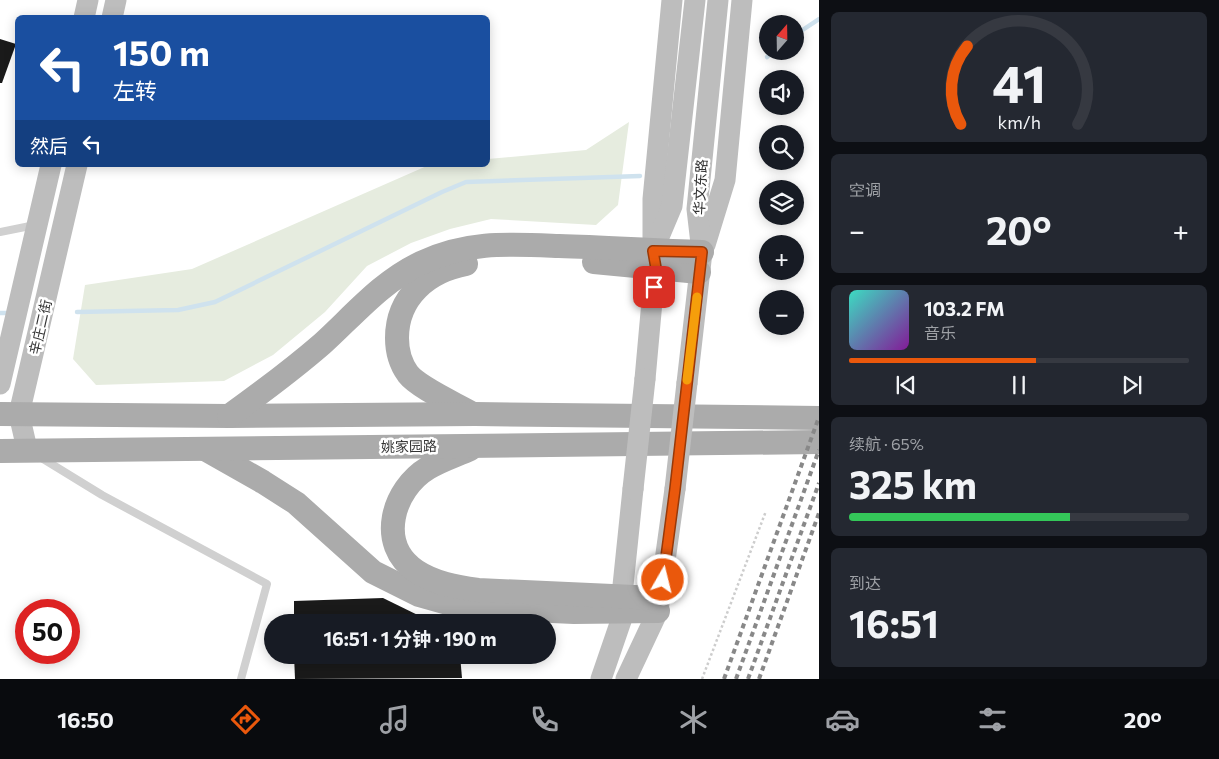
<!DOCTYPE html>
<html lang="zh">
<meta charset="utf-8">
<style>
:root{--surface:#171b24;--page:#242831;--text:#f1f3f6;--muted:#9ea1a6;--line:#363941;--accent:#ea580c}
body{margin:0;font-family:Commissioner,"Noto Sans SC",sans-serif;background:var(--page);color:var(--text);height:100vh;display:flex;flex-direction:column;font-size:19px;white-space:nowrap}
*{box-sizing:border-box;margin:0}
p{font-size:16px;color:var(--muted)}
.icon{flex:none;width:28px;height:28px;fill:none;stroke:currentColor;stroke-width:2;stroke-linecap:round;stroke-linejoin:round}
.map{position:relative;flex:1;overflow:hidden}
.details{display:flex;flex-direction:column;gap:12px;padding:12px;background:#0d0f14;width:400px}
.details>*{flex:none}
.banner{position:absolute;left:15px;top:15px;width:475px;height:152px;border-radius:8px;box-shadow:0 2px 12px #0003;background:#1a4fa0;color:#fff;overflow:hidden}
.needle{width:32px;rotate:20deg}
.fabs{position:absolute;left:759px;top:15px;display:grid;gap:10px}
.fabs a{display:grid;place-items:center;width:45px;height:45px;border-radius:50%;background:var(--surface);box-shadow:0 2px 12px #0003;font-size:25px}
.speed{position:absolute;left:15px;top:599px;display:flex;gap:10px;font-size:25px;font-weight:700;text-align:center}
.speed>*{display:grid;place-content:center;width:65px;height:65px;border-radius:50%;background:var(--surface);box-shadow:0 2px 12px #0003;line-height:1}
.speed .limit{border:8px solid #d22;background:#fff;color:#111}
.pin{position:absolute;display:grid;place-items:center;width:42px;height:42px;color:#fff;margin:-21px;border-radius:10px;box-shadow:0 2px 8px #0006}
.me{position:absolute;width:55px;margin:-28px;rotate:8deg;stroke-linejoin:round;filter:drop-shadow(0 0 4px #0008)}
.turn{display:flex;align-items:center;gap:18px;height:105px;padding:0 15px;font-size:22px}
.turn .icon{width:65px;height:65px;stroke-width:2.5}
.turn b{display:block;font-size:35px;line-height:42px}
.then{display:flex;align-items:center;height:48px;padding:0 15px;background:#0003;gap:10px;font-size:19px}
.big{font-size:38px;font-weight:700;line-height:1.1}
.details .widget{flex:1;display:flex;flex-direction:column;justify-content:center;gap:8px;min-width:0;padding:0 18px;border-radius:8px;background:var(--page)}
.details .dial{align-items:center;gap:0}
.dial svg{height:130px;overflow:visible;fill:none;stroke:var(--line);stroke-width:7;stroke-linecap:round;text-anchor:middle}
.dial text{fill:var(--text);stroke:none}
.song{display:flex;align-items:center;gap:15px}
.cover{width:60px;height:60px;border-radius:8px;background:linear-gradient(135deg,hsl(170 70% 55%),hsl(290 70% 35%))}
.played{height:5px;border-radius:2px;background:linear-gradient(90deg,var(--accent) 55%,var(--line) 55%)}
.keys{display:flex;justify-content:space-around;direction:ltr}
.heat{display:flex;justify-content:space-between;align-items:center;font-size:28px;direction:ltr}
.charge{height:8px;border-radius:4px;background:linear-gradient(90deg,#34c759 65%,var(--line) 0)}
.trip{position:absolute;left:264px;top:614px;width:292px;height:50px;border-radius:25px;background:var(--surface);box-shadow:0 2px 12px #0003;font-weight:700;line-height:50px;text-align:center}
.tab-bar{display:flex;height:80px;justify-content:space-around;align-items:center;background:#090b0e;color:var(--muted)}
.tab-bar .icon{width:35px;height:35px}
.tab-bar .current{color:var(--accent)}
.tab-bar b{font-size:22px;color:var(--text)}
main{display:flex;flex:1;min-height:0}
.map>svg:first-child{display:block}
.green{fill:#e6ecdf}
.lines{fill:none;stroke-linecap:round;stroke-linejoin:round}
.stream{stroke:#cfe2ee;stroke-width:4.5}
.building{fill:#1a1a1a}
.path{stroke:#cdcdcd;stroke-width:2.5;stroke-dasharray:2.5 2.5;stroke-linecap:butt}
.lane{stroke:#d0d0d0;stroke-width:8}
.secondary{stroke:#bdbdbd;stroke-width:21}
.primary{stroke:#ababab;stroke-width:24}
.rail{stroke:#888;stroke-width:4;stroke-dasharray:5 4;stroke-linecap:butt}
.secondary-bridge{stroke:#bdbdbd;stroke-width:21}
.route-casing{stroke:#983908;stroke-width:12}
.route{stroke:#ea580c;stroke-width:9}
.slow{stroke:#f59e0b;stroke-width:9}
.labels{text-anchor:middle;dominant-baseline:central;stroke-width:5;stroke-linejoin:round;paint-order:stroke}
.street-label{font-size:14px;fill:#333;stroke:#fff}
</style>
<main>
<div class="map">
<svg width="819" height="679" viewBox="0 0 819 679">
<rect width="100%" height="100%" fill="#fff"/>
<!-- green -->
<path class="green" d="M629,122l-11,83 -22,20 -105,-6 -41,10 -39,14 -44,23 -42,46 -52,43 -49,26 -128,4 -23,-26 12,-74 107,-16 237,-104h59v-6l98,-9z"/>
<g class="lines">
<!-- stream -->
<g class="stream">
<path d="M795,35l24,-16"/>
<path d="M767,57l7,-6"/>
<path d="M77,312l101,-2 37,-8 227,-110 24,-10 174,-6"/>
<path d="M0,313h11"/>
</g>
</g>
<!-- building -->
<g class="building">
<path d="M0,39l16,5 -14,39h-2z"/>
<path d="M383,598l49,24h-138v-21z"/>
<path d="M294,655h166l2,23 -167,1z"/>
</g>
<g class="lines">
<!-- path -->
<path class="path" d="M702,679l64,-168"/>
<!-- lane -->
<g class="lane">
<path d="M0,232l35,-7"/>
<path d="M40,457l62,38 165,89 -26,95"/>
</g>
<!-- secondary -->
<g class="secondary">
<path d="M84,18l4,-18"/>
<path d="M112,18l4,-18"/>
<path d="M653,241v-42l19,-199"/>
<path d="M705,245l20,-65 17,-180"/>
<path d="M645,379l10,-111 -2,-17 19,-45 23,-206"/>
<path d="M687,383l15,-131 -5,-43 21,-209"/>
<path d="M0,384l51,-219"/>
<path d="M27,449l-8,-35 58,-249"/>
<path d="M601,679l23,-67 -2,-17 11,-106"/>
<path d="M626,679l32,-68 17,-122"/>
</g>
<!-- primary -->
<g class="primary">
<path d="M594,262l105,10"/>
<path d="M466,264c-38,7 -69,33 -69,74 0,13 3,25 11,36 11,14 48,30 65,40"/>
<path d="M0,414l229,2 246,-2 344,4"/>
<path d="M229,416c32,-23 63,-46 93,-72 31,-28 60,-63 99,-81 46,-22 88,-19 138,-17 48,1 95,5 143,6"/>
<path d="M205,449l58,33 33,21 77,69 46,23 32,9 32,4 91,4 84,-1"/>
<path d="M470,449c-13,6 -29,11 -42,19 -35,21 -52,76 -12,103 18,12 40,16 62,19l178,8"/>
<path d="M0,451l819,-9"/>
</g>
<!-- rail -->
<g class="rail">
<path d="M724,679l95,-262"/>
<path d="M736,679l83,-229"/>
<path d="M748,679l71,-196"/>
<path d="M759,679l60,-166"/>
</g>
<!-- secondary-bridge -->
<g class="secondary-bridge">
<path d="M633,489l12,-110"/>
<path d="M675,489l12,-106"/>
</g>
</g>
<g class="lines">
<!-- route casing -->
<g class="route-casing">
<path id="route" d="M654,287l2,-19 -3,-17 49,1 -27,237 -12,91"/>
</g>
<!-- route -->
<use href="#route" class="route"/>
<!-- slow -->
<path class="slow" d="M687,380l10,-83"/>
</g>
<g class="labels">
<!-- street labels -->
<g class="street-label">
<text transform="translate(700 187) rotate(-87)">华文东路</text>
<text transform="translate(40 327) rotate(-77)">辛庄二街</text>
<text transform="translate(409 446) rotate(-1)">姚家园路</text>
</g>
</g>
</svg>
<div class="fabs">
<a><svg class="needle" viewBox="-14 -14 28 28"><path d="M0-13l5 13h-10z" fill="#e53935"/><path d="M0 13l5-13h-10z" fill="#9ea1a6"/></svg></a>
<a><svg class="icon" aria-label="sound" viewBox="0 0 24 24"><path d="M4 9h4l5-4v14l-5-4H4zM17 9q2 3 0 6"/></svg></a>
<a><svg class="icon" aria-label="search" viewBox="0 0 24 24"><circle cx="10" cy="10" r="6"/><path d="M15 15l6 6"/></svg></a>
<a><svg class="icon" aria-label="layers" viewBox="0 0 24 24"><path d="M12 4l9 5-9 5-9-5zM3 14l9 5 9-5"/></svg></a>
<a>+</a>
<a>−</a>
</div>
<div class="speed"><div class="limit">50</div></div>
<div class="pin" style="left:654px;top:287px;background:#d93025"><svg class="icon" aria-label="arrive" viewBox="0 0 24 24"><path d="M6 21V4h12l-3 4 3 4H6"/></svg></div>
<svg class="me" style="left:663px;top:580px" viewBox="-20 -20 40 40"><circle r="17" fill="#ea580c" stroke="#fff" stroke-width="3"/><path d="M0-11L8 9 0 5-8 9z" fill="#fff"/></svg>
<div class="trip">16:51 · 1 分钟 · 190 m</div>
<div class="banner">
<div class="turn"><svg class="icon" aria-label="left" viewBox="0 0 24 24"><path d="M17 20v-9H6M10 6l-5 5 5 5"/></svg><div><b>150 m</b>左转</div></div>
<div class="then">然后<svg class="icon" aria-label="left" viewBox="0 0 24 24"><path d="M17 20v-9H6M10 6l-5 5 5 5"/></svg></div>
</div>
</div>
<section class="details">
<div class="widget dial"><svg viewBox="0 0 100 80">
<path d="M14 69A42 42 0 1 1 86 69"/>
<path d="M14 69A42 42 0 0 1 18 21" stroke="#ea580c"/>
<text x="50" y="56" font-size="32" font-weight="700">41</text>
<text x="50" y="72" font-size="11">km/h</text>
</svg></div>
<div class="widget"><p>空调</p>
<div class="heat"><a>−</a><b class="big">20°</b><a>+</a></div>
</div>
<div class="widget">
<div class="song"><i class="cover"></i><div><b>103.2 FM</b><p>音乐</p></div></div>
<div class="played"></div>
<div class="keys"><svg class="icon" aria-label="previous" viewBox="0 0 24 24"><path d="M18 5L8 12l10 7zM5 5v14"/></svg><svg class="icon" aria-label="pause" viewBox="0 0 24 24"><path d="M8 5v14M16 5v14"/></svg><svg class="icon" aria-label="next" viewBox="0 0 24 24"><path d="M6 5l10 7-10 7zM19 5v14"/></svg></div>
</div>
<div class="widget"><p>续航 · 65%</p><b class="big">325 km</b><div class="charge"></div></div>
<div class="widget"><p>到达</p><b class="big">16:51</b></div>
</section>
</main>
<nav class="tab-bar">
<b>16:50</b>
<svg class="icon current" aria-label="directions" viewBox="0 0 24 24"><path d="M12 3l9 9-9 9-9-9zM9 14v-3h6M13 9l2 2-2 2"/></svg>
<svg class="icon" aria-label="music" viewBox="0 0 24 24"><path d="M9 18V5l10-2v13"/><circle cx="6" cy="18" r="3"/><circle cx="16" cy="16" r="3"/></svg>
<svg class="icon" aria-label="phone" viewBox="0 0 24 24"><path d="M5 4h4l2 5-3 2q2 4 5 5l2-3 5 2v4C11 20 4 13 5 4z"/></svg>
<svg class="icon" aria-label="climate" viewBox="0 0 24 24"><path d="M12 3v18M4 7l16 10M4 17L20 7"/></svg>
<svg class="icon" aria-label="car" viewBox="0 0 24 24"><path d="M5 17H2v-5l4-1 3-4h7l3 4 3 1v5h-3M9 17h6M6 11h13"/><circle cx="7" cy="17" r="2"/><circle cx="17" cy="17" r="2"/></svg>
<svg class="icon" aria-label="filters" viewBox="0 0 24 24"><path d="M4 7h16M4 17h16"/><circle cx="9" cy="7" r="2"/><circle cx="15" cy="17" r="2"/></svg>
<b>20°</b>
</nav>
